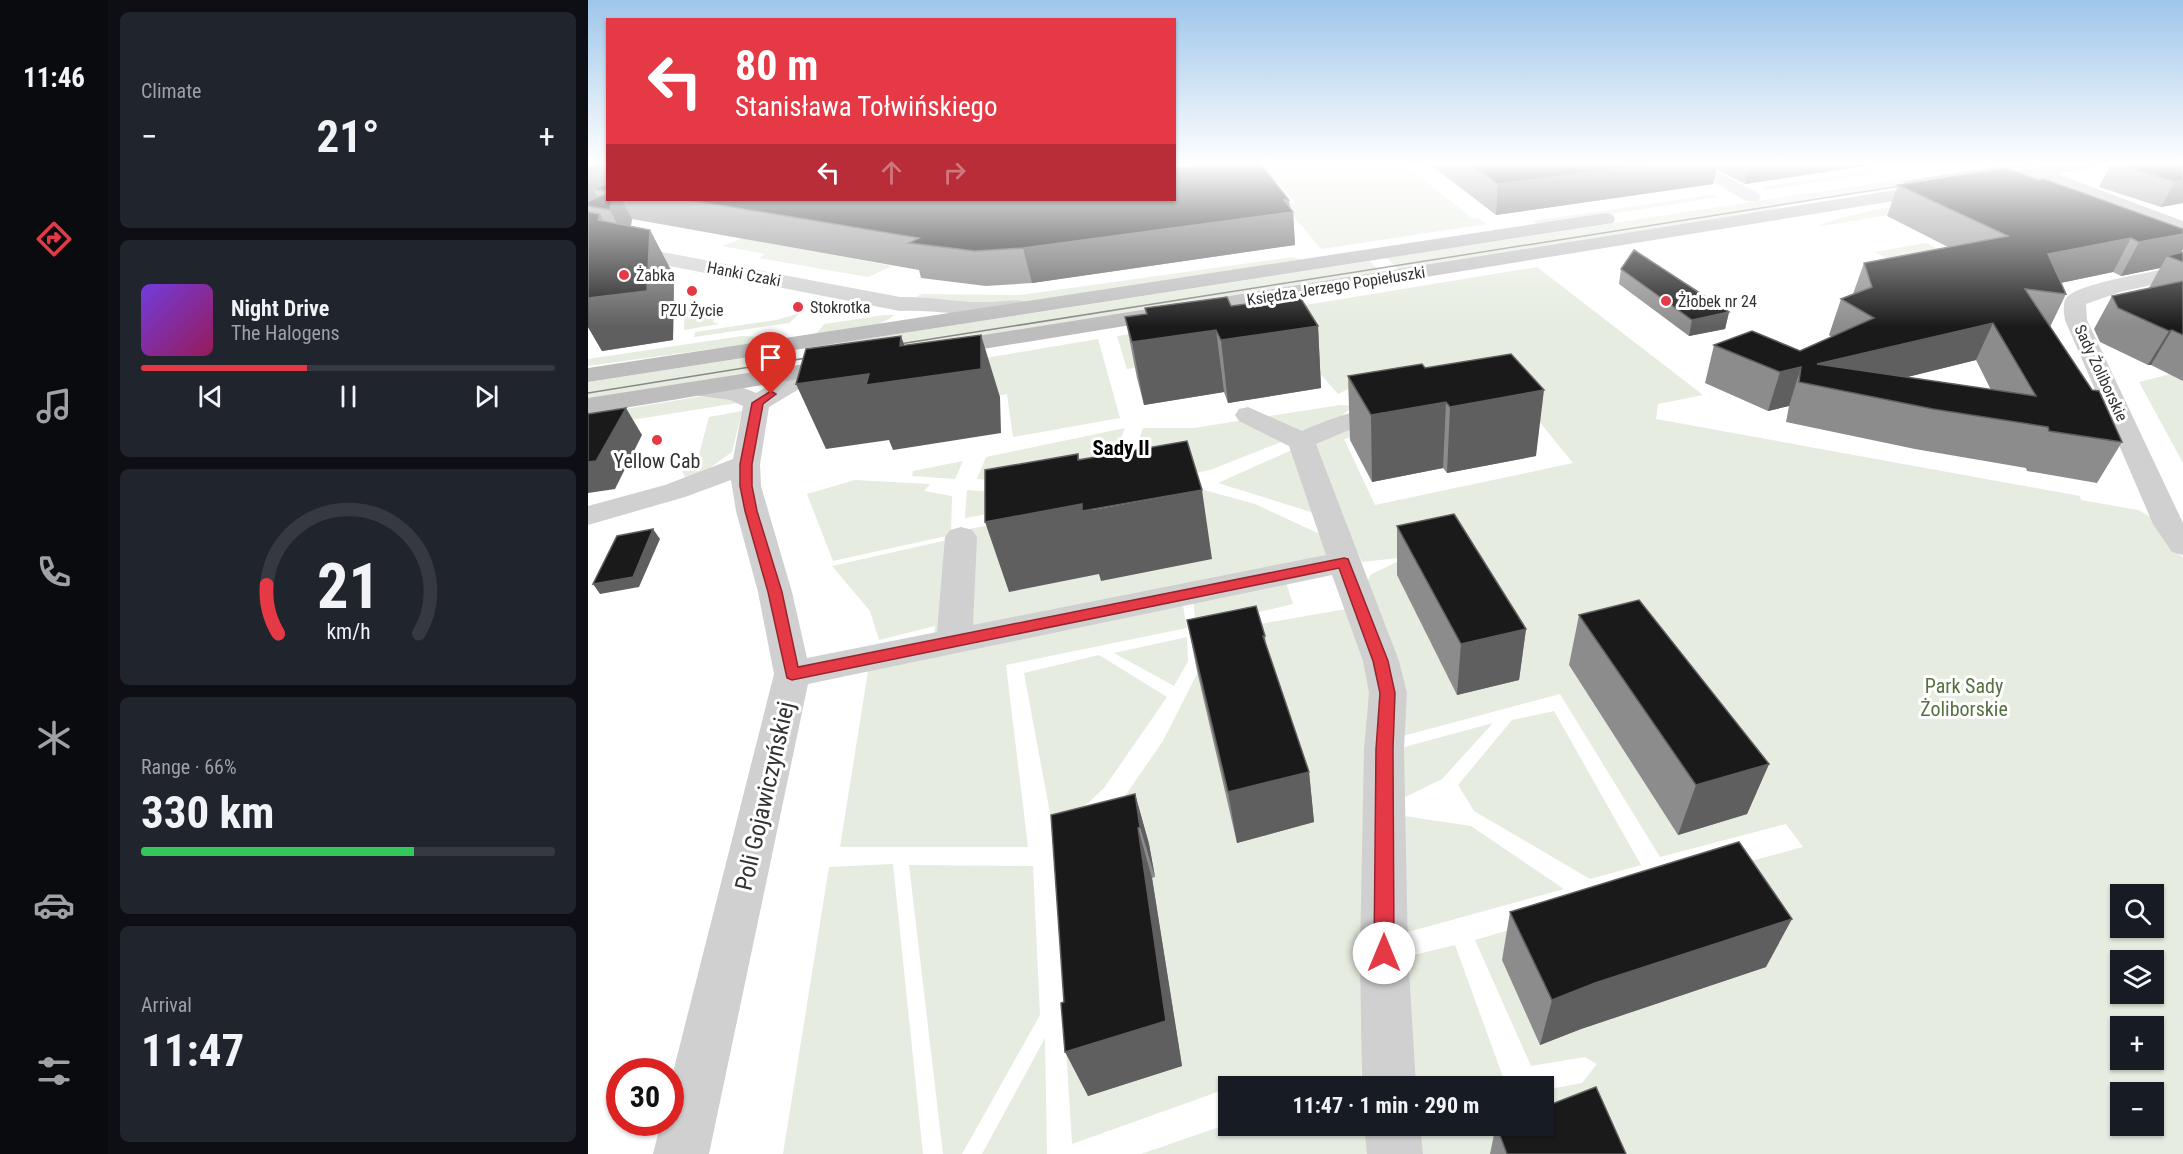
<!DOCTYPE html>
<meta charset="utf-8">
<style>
:root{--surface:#171b24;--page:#20242c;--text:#f1f3f6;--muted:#9ea1a6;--line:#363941;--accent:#e63946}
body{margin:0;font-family:"Roboto Condensed",sans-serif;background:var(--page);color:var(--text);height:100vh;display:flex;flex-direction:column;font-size:22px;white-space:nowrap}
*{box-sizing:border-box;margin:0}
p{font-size:20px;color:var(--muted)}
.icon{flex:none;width:33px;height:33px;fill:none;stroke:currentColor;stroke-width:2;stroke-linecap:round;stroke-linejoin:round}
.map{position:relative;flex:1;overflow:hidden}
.drawer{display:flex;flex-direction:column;gap:12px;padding:12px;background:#0d0f14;width:480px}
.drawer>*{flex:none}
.hud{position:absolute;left:18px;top:18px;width:570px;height:183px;border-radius:0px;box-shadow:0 2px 4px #0004;background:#e63946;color:#fff;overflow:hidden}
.tools{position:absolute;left:1522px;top:884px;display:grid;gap:12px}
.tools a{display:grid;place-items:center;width:54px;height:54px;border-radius:0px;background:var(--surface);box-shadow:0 2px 4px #0004;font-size:30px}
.speed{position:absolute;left:18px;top:1058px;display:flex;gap:12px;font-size:30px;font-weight:700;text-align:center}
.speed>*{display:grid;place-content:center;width:78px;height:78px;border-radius:50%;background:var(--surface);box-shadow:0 2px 4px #0004;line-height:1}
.speed .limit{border:9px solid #d22;background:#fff;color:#111}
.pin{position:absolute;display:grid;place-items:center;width:51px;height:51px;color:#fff;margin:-62px -26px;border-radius:50% 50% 50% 0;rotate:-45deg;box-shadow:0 0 6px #0007}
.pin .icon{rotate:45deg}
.me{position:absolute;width:66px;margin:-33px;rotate:0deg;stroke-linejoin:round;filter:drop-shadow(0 0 4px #0008)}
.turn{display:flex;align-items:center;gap:21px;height:126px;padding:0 30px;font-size:27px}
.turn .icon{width:78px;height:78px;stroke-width:2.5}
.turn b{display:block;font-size:42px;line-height:51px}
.lanes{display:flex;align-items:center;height:57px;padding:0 30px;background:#0003;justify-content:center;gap:30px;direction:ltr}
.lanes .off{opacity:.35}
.big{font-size:45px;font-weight:700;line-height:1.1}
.drawer .tile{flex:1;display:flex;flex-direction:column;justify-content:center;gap:9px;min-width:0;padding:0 21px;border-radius:9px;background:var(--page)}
.drawer .dial{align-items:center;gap:0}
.dial svg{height:156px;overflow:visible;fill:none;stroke:var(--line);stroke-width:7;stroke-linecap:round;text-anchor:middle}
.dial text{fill:var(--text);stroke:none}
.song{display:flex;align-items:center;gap:18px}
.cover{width:72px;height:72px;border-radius:9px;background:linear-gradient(135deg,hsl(260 70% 55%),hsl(330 70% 35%))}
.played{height:6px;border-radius:3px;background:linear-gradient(90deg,var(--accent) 40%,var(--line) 40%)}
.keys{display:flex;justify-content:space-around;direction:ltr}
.heat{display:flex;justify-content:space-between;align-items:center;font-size:33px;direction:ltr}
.charge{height:9px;border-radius:4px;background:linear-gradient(90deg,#34c759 66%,var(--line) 0)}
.trip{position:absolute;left:630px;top:1076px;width:336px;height:60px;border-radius:0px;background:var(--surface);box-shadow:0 2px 4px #0004;font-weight:700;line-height:60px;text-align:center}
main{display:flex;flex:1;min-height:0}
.tab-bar{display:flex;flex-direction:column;width:108px;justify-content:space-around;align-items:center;background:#090b0e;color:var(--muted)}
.tab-bar .icon{width:42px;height:42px}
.tab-bar .on{color:var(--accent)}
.tab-bar b{font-size:27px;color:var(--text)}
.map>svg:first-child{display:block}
.green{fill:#e6ecdf;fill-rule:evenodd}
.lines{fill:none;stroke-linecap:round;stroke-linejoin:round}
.street{fill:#d0d0d0;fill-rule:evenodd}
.secondary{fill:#bdbdbd;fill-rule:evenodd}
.tram{stroke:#888;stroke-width:1.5}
.wall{fill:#8c8c8c;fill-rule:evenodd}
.shaded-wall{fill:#5f5f5f}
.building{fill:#1a1a1a;stroke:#5f5f5f;stroke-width:1.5;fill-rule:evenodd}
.route{fill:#e63946;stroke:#96252e;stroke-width:1.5}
.poi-dot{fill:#e63946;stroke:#fff;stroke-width:2}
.labels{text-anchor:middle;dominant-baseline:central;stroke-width:6;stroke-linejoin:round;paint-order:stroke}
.far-street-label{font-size:16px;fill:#333;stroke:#fff}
.far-poi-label{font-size:16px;fill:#333;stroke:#fff;text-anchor:start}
.poi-label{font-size:20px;fill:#333;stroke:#fff}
.park-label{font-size:20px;fill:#56703f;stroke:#fff}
.neighbourhood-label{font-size:21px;font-weight:bold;fill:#000;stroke:#fff}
.near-street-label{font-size:24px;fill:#333;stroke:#fff}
</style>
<main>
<nav class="tab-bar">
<b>11:46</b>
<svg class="icon on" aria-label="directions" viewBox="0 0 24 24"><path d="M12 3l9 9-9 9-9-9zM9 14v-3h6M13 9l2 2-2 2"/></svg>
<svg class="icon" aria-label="music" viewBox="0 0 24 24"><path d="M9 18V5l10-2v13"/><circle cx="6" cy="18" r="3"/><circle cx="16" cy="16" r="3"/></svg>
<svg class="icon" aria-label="phone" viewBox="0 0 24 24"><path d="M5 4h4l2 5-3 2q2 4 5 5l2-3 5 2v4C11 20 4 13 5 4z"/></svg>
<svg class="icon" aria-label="climate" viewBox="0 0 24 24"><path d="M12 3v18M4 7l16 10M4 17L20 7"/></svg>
<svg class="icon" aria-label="car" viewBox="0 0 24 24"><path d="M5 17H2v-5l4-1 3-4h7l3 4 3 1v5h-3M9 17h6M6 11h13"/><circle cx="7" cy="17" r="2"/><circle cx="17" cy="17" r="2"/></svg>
<svg class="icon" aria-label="filters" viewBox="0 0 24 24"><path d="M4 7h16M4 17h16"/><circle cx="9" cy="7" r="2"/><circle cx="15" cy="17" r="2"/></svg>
</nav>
<section class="drawer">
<div class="tile"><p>Climate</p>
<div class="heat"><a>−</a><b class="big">21°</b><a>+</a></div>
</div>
<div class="tile">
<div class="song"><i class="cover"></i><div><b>Night Drive</b><p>The Halogens</p></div></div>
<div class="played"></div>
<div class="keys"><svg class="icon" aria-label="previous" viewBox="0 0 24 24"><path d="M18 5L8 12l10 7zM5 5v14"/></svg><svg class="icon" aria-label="pause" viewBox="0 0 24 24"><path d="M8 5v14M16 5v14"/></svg><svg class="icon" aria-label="next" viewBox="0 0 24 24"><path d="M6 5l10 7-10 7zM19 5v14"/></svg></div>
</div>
<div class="tile dial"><svg viewBox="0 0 100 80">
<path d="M14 69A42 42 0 1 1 86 69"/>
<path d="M14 69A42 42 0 0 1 8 44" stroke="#e63946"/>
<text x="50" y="56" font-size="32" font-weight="700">21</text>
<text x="50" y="72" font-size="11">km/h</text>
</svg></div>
<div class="tile"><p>Range · 66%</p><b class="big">330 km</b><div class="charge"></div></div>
<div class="tile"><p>Arrival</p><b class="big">11:47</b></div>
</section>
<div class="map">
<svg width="1595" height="1154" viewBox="0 0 1595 1154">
<rect width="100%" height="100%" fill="#fff"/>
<!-- green -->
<g class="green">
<path d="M586,165h231l68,54 6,-1 7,6 -165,25 -37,-44 11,-2 -16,-20 -104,13z"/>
<path d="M1301,168l10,2 -133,20 -6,-3z"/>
<path d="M1326,177l11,4 -148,24 4,4 -382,61 -12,-12z"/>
<path d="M1124,195l6,2 -178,28 -8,-4z"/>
<path d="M1404,198l-171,28 -1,-1c55,-20 114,-24 172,-27z"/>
<path d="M155,238l149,28 -24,11 -109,-19 6,-4 -43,-8z"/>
<path d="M1338,243l41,19 -53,10 -39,-20z"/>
<path d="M705,257l9,3 -302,46 -84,-9 6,-3 98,1z"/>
<path d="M782,261l11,12 -570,90 2,-16z"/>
<path d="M949,267l166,128 -45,9 -2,15 424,77 1,4 57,10 16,9 11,21 18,18v596h-775l-3,-29h139v-35l38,-7 15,-19 -12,-7 -54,9 -56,-126 186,-55 142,-38 -17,-23 -126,33 -100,-163 -161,43 -34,-149 5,-13 37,-18 -45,5 -19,-38 -15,-2 -17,-10 -93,-29 125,-56h62l-61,12 31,66 198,-42 -51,-63 -172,-12 -12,6 -37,-42 -63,-2 -111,19 -10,-33zM1533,894h33v33h-33zM1533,960h33v33h-33zM1533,1026h33v33h-33zM1533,1092h33v33h-33z"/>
<path d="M97,306l30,7 -2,9 6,2 -35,6z"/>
<path d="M212,313l-11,10 -95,14 1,-5 81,-12z"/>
<path d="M296,315h10c-15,15 -58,16 -78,19l8,-10z"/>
<path d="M154,336l50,2 -204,28v-7z"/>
<path d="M510,339l22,79 -107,19 -6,-43 -78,14 -46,-33z"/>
<path d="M209,350l-5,13 2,3 -206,33v-17z"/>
<path d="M1595,371v92l-44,-81z"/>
<path d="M121,395h11l17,8 -149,24v-12z"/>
<path d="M752,405l13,1 -16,14 -127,50 -88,18 21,-60h51z"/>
<path d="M154,411l-10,41 -28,20 -19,5 -3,-6 14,-5 13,-49z"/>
<path d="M537,428l-24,60 -124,-9 9,-22z"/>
<path d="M375,461l-8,18 -43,-3 1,-5z"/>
<path d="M267,480l75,4 -6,7 28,5 -1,39 -118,26 -26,-67z"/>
<path d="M605,487l62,17 69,32 6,22 -396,81 1,-13 -56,14 -9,-29 -38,-45 124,-28 2,-7z"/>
<path d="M379,490l110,8 -112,20z"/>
<path d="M698,582l7,22 -97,23 -3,-27z"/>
<path d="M594,600l5,28 -181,37 22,182h-188l29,-182z"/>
<path d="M758,609l28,80 -13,390 -110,1 -179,64 -18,-288 55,-37 54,-78 40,-79 -1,-28z"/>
<path d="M599,637l1,24 -14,25 -60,-33z"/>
<path d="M511,655l68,42 -63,91 -50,47 -30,-162z"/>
<path d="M966,711l87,154 -51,14 -116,-68 -16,-26 54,-65z"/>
<path d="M905,723l-51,56 -45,22v-52z"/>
<path d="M809,815l74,11 93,63 -167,46z"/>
<path d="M305,864l30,290h-140l46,-287z"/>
<path d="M321,865l124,1 7,149 -78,139h-19z"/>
<path d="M867,945l48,132 -71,9h-28l-11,-126z"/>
<path d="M457,1038l2,116h-65z"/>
<path d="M640,1124l142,1 2,29h-231z"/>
</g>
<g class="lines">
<!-- street -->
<g class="street">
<path d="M1096,165h20l54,28 3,4 -3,4h-12z"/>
<path d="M0,238l312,59c28,-1 54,5 81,5 16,1 32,-4 48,0l3,5 -3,5c-42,10 -86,-3 -129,-1l-312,-61z"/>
<path d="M1595,266v12l-63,14 -34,12 1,16 96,203v32l-11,-3 -19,-28 -88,-204c-1,-6 -3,-18 2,-23 15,-15 92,-26 116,-31z"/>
<path d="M253,359l9,2 3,5 -3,5 -41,12 -40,24 -9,57 1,22 31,106 15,66 130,-26 8,-95 5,-7 11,-3 11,3 5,7 -4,88 353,-70 -37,-109 -50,-25 -4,-6 4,-6 9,-2 54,24c25,-11 74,-30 101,-24l4,6 -4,6 -54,11 -33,14 83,217 8,32 -3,56 4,204 8,133h-54l-2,-133 4,-204 5,-56 -6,-32 -31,-86 -524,109 -99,470h-56l8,-32h9v-38l104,-410 -16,-82 -22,-81 -5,-31 -46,17 -97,28v-19l77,-21 68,-26 10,-53 -13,-6 -43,-6 -4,-5 4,-5c21,-6 49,0 69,9l35,-20z"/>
<path d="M776,1125h56l3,29h-56z"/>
</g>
<!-- secondary -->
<g class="secondary">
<path d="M1465,165h39l-2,3 -33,6 126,47v12l-148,-55 -1095,178 -8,-2 -4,-5 4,-5 8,-2z"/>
<path d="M1018,213l7,2 2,4 -2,4 -1025,159v-14z"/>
<path d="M256,358l9,2 3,5 -3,5 -265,44v-16z"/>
</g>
<!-- tram -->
<g class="tram">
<path d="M1405,171l41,-6"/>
<path d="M1317,182l95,-15"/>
<path d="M299,346l1026,-162"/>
<path d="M0,393l231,-37"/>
</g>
</g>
<!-- wall -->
<g class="wall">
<path d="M0,165h20v35h566l116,8 3,4 2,33 -263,38 -46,3 -65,-8 -2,-8 -287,-51 -1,7 19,4 24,46 -1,64 -71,11 -14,-24z"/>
<path d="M843,165h440l-126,19 -29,-15 -3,15 -217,31z"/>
<path d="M1522,165h73v38l-22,4 -62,-20z"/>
<path d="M1310,185l285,64 -2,4 2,-1v129l-32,-16h-3l-48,-23 -6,-13 18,-33 37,-8 11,-20 -39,8 -8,-4 -52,11 5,11 -16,33 72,115 -25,41 -70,-12 -1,-3 -111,-19 -129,-27 3,-16 -21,5 -63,-28 9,-38 86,6 32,-14 -3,-2 12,-36 12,-5 11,-31 84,-16 -61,-31zM1388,360l15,30 -84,-13z"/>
<path d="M1033,269l108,43 -4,17 -36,7 -70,-52z"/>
<path d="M643,306l87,20 3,62 -93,15 -4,-11 -80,13 -7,-27 -12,-61 21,-3 -1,-6z"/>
<path d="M837,368l111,88 -89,17 -4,-5 -71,14 -22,-42 -2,-64z"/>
<path d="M809,526l129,103 -7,51 -62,15 -60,-120z"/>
<path d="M991,615l190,149 -22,50 -69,21 -109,-170z"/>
<path d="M599,620l78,16 1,9 43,127 5,50 -77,21 -40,-172z"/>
<path d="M547,794l14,50 6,33 -3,1 30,188 -94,30 -24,-94z"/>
<path d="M922,912l256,55 -185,62 -41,16 -38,-85z"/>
<path d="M908,1125l130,29h-136z"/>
</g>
<!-- shaded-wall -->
<g class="shaded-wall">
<path d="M1057,165h72l-4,19 -217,31 2,-31z"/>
<path d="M1161,165h122l-126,19z"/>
<path d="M20,167v25l-15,-3 9,18 -14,-1v-32z"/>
<path d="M1595,180v23l-22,4 14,-25z"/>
<path d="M24,200h10l10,19 -5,24 -17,-33z"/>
<path d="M696,200h5l1,12h3l2,33 -263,38 -9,-35z"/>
<path d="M12,214l24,45 -26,-39z"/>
<path d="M62,230l24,46 -1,64 -71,11 -14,-24v-29z"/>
<path d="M1595,234v15l-6,11 -10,-4 -7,12 -39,8 18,-34z"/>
<path d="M1543,238l-18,34 -82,17 17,-35z"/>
<path d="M1141,312l-4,17 -36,7 3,-16z"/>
<path d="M1405,323l-17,37 -129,32 -30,-28z"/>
<path d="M730,326l3,62 -93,15 -7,-63z"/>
<path d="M628,330l8,62 -80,13 -12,-63z"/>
<path d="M1584,330l-21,35h-3l21,-34z"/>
<path d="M393,335l19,62 1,36 -108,17 -4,-10 -63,9 -30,-65 73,-10 31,-28 1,-10 15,42z"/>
<path d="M1213,367l-12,39 -21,5 12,-39z"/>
<path d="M956,390l-8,66 -89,17 3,-66z"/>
<path d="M858,402l-3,66 -71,14 -1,-67z"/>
<path d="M38,408l16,27 -27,54 -27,4v-31z"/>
<path d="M490,454l14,56 110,-20 10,69 -111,22 -2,-7 -90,18 -24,-70 97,-18z"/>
<path d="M65,529l7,10 -21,48 -39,7 -7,-10z"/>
<path d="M938,629l-7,51 -62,15 4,-51z"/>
<path d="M1181,764l-22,50 -69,21 18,-50z"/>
<path d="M721,772l5,50 -77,21 -9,-51z"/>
<path d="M547,794l14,50 6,33 -15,-50z"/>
<path d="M550,828l14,50 30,188 -94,30 -23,-44z"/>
<path d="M1204,919l-26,48 -185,62 -41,16 12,-45 43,-17z"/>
</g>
<!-- building -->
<g class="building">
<path d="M0,165h20v2l-20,7z"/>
<path d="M612,165h61l28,35h-5l9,12 -270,36 -48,3 -66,-8 10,-5 -230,-38h485v-32z"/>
<path d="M883,165h174l-147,19z"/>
<path d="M1532,165h63v15l-8,2z"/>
<path d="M1418,168l32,12 6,-1 139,50v5l-44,8 -8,-4 -83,16 18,40 -41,-5 67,101 7,1 23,51 -73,-11 -1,-4 -115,-18 -134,-27 2,-15 -21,5 -66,-27 38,-14 48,20 74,-33 -33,-19 31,-12 -8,-24 144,-27 -110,-51zM1405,323l43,73 -219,-32z"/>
<path d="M20,183v9l-15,-3z"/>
<path d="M20,193v7h4l-2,10 -22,-4v-5z"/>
<path d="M0,212l12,2 -2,6 52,10 -3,61 -59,7z"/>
<path d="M1046,250l95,62 -37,8 -71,-51z"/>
<path d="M1595,252v10l-16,-6z"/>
<path d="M1595,281v54l-11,-5 -3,1 -51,-23 -6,-12z"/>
<path d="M639,297l4,9 69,-9 18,29 -97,14 -5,-10 -84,12 -7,-25 22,-3 -2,-6z"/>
<path d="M393,335v34l-115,16 3,-11 -73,10 10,-35 95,-13 -1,10z"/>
<path d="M923,354l33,36 -94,17 -4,-5 -75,13 -23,-39 74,-12 3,4z"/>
<path d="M38,408l-30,53 -8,1v-48z"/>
<path d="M599,441l15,49 -120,21v-7l-97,18v-52l93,-16v6z"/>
<path d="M866,514l72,115 -65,15 -64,-118z"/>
<path d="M65,529l-20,48 -40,7 24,-48z"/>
<path d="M1051,600l130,164 -73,21 -117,-170z"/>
<path d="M668,606l9,30h-2l46,136 -81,20 -41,-172z"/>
<path d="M547,794l5,33 -2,1 28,193 -101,31 -4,-49 3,-1 -13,-187z"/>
<path d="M1151,842l53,77 -197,64 -43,17 -42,-88z"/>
<path d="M1008,1087l30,67h-119l-11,-29h48v-18z"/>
</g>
<!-- sky -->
<linearGradient id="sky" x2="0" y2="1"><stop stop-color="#9ec6ea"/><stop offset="0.5" stop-color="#fff"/><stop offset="1" stop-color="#fff" stop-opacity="0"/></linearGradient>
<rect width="1595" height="327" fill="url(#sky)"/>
<!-- route -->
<path class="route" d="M183,391l5,3 -13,10 -11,60v22l5,25 25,81 16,75 546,-109 4,1 40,102 7,32 -2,56 1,204 -3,7 -7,3 -7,-3 -3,-7 2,-204 4,-56 -7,-32 -34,-93 -547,112 -5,-2 -19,-86 -23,-81 -5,-25v-22l12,-61z"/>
<!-- markers -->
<g class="poi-dot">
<circle cx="36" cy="275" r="6"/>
<circle cx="104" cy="291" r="6"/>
<circle cx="1078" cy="301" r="6"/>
<circle cx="210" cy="307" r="6"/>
<circle cx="69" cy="440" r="6"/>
</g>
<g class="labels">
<!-- far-street labels -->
<g class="far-street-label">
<text transform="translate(156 274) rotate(11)">Hanki Czaki</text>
<text transform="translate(748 286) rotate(-9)">Księdza Jerzego Popiełuszki</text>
<text transform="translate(1513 373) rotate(65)">Sady Żoliborskie</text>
</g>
<!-- far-poi labels -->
<g class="far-poi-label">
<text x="48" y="275">Żabka</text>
<text x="1090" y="301">Żłobek nr 24</text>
<text x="222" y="307">Stokrotka</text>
<text x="104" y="310" text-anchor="middle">PZU Życie</text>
</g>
<!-- poi labels -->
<g class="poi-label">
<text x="69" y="461">Yellow Cab</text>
</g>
<!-- park labels -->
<g class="park-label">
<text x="1376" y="686">Park Sady<tspan x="1376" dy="23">Żoliborskie</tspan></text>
</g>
<!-- neighbourhood labels -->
<g class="neighbourhood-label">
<text x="533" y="448">Sady II</text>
</g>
<!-- near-street labels -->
<g class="near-street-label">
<text transform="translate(177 796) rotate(-77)">Poli Gojawiczyńskiej</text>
</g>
</g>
</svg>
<div class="tools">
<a><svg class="icon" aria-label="search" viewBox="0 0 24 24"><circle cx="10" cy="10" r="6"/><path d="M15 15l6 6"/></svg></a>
<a><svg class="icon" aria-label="layers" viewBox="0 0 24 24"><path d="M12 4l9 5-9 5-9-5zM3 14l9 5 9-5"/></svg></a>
<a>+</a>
<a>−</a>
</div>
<div class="speed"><div class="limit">30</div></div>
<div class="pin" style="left:183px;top:394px;background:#d93025"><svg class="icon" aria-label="arrive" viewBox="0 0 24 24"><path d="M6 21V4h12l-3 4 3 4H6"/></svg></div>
<svg class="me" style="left:796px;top:953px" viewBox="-20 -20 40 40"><circle r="19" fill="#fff"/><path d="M0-13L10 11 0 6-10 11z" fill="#e63946"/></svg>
<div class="trip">11:47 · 1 min · 290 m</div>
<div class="hud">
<div class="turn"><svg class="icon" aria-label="left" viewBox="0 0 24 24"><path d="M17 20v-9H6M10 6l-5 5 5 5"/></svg><div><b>80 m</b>Stanisława Tołwińskiego</div></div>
<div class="lanes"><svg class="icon" aria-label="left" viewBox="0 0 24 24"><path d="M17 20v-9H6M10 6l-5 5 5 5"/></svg><svg class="icon off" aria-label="ahead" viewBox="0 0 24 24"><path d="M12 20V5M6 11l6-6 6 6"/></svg><svg class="icon off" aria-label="right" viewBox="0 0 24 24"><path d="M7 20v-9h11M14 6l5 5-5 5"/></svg></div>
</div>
</div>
</main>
